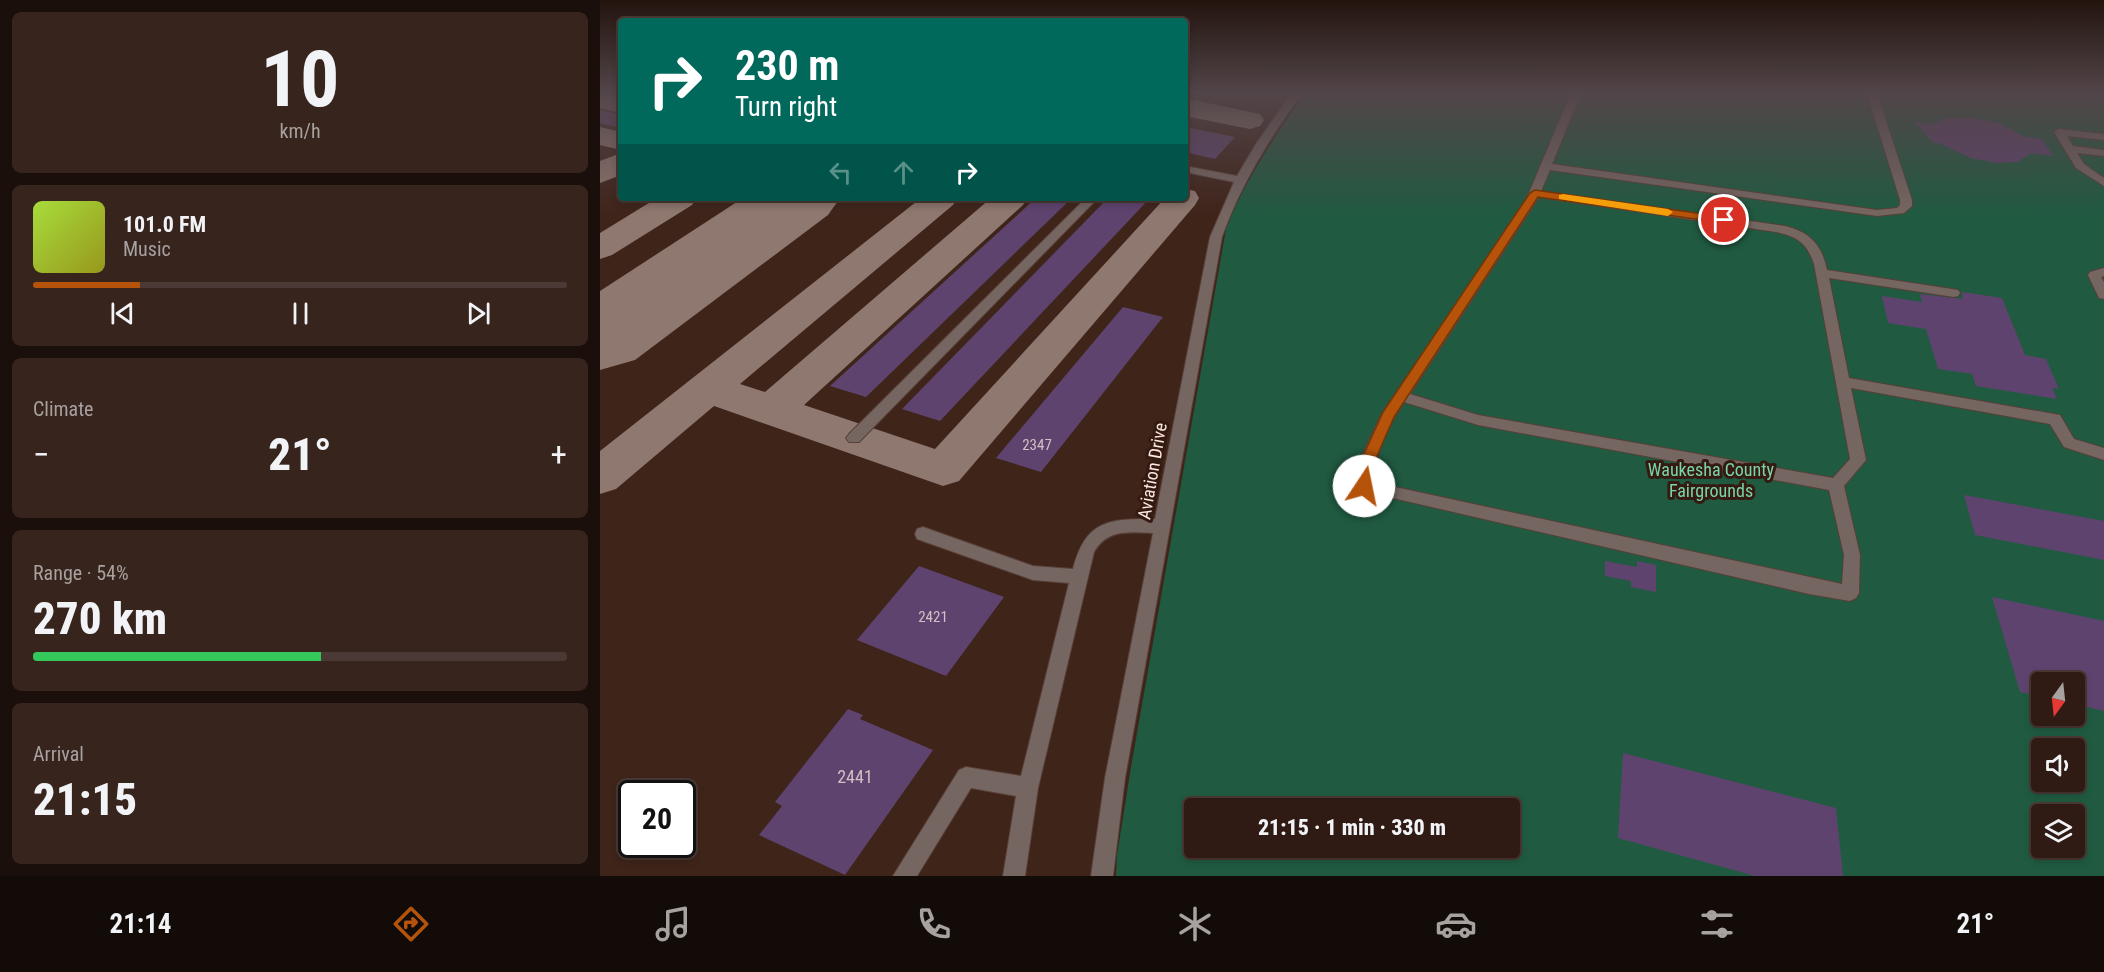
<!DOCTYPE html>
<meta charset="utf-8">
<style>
:root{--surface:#2f1b14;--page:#37241d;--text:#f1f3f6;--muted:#a7a1a0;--line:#4a3934;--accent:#b45309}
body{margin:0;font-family:"Roboto Condensed",sans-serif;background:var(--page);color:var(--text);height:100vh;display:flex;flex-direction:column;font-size:22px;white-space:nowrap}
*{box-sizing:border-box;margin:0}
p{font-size:20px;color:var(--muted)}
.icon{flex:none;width:33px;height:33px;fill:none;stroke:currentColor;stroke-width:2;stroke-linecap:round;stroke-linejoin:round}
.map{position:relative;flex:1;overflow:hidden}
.drawer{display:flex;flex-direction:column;gap:12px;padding:12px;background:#1a0f0b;width:600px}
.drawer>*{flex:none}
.banner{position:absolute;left:18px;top:18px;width:570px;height:183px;border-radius:6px;box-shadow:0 3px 9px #0003,0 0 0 2px var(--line);background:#00695c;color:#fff;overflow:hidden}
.needle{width:39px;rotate:195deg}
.controls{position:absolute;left:1431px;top:672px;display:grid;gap:12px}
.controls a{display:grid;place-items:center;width:54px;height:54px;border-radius:6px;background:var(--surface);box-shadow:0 3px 9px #0003,0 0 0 2px var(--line);font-size:30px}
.speed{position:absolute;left:18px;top:780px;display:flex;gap:12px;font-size:30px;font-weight:700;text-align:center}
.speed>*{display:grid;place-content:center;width:78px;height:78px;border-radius:50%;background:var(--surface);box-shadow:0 3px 9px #0003,0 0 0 2px var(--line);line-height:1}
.speed .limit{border:3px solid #111;border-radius:9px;background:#fff;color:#111}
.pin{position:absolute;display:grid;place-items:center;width:51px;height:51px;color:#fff;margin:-26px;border:3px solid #fff;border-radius:50%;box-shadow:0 2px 6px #0007}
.me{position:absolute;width:66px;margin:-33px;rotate:11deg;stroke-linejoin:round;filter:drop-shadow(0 0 4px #0008)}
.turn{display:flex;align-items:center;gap:21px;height:126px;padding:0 18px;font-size:27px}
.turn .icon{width:78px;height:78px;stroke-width:2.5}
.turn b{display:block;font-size:42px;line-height:51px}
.lanes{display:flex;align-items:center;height:57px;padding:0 18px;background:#0003;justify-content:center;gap:30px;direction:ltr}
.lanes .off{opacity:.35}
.big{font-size:45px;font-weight:800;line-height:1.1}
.drawer .widget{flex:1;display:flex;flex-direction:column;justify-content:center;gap:9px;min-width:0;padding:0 21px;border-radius:9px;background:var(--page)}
.drawer .dial{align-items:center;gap:0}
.dial b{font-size:78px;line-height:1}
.song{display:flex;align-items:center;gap:18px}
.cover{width:72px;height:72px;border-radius:9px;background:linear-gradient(135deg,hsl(80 70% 55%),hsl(60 70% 35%))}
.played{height:6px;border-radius:3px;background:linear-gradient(90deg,var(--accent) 20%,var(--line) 20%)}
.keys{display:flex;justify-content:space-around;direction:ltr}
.heat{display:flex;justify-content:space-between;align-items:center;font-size:33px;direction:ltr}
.charge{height:9px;border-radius:4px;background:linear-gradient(90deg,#34c759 54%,var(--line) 0)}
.trip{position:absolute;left:584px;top:798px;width:336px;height:60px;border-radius:6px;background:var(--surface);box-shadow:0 3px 9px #0003,0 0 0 2px var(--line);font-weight:800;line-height:60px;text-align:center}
.dock{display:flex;height:96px;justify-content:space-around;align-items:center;background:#130b08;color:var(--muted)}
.dock .icon{width:42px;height:42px}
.dock .on{color:var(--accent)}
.dock b{font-size:27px;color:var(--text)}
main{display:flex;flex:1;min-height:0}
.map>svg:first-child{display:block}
.green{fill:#205a41;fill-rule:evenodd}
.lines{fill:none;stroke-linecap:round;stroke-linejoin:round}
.taxiway{fill:#8f786f;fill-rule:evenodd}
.runway{fill:#8f786f;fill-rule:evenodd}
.building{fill:#5f436f}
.minor-casing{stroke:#593f36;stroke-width:2}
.minor{fill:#756662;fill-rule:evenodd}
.route{fill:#b45309;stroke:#753606;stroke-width:1.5}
.slow{fill:#f59e0b}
.labels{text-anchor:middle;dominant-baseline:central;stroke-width:6;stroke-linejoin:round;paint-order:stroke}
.number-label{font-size:15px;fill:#d3bfc4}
.park-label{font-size:18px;fill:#79d4a9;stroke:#341a11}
.street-label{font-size:18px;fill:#fae8e1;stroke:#341a11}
.near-number-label{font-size:18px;fill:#d3bfc4}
</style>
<main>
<section class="drawer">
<div class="widget dial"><b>10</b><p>km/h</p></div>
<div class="widget">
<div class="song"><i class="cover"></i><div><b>101.0 FM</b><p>Music</p></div></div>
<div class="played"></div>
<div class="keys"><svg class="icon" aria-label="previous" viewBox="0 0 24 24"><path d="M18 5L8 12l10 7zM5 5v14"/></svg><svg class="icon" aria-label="pause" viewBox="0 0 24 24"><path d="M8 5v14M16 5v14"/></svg><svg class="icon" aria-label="next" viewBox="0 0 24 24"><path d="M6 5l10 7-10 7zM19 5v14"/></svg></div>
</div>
<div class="widget"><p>Climate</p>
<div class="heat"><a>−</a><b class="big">21°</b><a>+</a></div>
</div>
<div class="widget"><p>Range · 54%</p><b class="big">270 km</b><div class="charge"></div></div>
<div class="widget"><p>Arrival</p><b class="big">21:15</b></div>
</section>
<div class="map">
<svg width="1504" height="876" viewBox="0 0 1504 876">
<rect width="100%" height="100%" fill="#3f241a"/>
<!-- green -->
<path class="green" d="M705,93h764l35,4v779h-988l1,-21 14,-88 95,-538c19,-50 49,-92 79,-136zM1442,682h32v34h-32zM1442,748h32v34h-32zM594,808h315v40h-315zM1442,814h32v34h-32z"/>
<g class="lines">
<!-- taxiway -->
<g class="taxiway">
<path d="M0,93l21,4v16l-21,-5z"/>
<path d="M585,98l75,16 4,6 -4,6 -10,3 -65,-13z"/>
<path d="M0,127l21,5v18l-21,-5z"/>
<path d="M21,153v22l-21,8v-22z"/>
<path d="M585,189l10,2 4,7 -4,7 -236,276 -16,5 -229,-80 -98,83 -16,5v-43l321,-253h36l-4,7 -213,179 25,8 226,-194h36l-4,7 -219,200 131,44 230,-251h20z"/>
<path d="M57,198h39l-4,7 -80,50 -12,4v-26z"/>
</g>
<!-- runway -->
<path class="runway" d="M143,198h97l-12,17 -193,145 -35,10v-79z"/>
</g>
<!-- building -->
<g class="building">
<path d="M0,110l21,5v13l-21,-5z"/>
<path d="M1347,118h24l28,5 24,13 19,3 11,17 -22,-3 -14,9 -20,1 -26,-5 -32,-15h-6l-19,-22 17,4z"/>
<path d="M585,127l50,10 -20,22 -30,-7z"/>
<path d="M436,198h36l-206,199 -36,-11z"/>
<path d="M508,198h42l-210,223 -38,-12z"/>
<path d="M1362,292l40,6 23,57 21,4 13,30 -7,-1 5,11 -81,-13 -4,-12 -34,-5 -12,-40 -38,-6 -6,-27 40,6 -2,-8 42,5z"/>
<path d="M523,307l40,10 -122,155 -45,-14z"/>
<path d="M1364,495l140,26v39l-129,-25z"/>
<path d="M1005,561l32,6v-6l19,4v27l-25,-5v-6l-26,-5z"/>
<path d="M319,566l85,31 -58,79 -89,-36z"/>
<path d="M1392,597l112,24v90l-30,-7v-22h-32v15l-22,-5z"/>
<path d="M248,709l15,6 -3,4 73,31 -88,125 -86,-40 23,-29 -7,-4z"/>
<path d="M1023,753l213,55 7,68h-88l-137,-38z"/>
</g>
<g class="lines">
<!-- minor casing -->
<g class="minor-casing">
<g id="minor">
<path d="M692,93h10c-33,46 -61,91 -80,144l-97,541 -12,98h-22l14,-98 48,-245c-24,-1 -46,-4 -59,19l-56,236 -13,88h-22l13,-80 -45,-8 -54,88h-24l66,-106 7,-3 55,9 48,-193 -36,-3 -116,-41 -2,-5 2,-5 6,-2 110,39 40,3c13,-50 37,-50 82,-50l55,-282 24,-55 -49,-10v-6l52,10 19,-32z"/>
<path d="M971,93h10l-29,71 325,46 20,-2 3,-3v-5l-33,-107h10l35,107v6l-8,7 -27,3 -327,-46 -9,21 244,35c25,6 37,19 42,44l131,20 2,3 -2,3 -4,1 -125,-19 20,100 211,37 14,24 30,9v12l-40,-13 -14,-23 -199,-36 15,72 -22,26 16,69 -1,38 -3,5 -6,3 -41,-7 -451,-104 -2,-4 2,-21 23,-50 145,-215zM939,197l237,35c21,4 31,11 38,32l36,195 -17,19 -355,-63 -68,-21zM804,402l74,23 351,65 15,65 -2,29 -470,-102c3,-28 17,-57 32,-80z"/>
<path d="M1459,129l45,5v6l-37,-4 6,10 31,4v6l-27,-3 7,11 20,14v8l-28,-18 -22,-36z"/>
<path d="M486,198h12l-239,244h-10l-3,-4 3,-4z"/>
<path d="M1504,268v8l-3,1 3,5v17l-5,-1 -11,-23 2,-3z"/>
</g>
</g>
<!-- minor -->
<use href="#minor" class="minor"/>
</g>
<!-- sky -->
<linearGradient id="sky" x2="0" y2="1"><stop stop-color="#23140e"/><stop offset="0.43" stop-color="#524549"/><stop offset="1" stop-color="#524549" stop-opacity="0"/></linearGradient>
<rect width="1504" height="215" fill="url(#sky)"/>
<!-- route -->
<path class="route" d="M935,190l189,27 5,3 -5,3 -186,-26 -144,220 -21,48 -4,25h-10l-2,-4 2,-21 24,-53 147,-219z"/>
<!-- slow -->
<path class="slow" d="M963,194l105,15 5,3 -5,4 -109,-17v-4z"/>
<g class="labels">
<!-- number labels -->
<g class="number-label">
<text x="437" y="445">2347</text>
<text x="333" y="617">2421</text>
</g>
<!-- park labels -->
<g class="park-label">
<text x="1111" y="469">Waukesha County<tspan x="1111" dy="21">Fairgrounds</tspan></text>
</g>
<!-- street labels -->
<g class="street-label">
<text transform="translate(552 471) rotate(-80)">Aviation Drive</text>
</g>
<!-- near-number labels -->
<g class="near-number-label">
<text x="255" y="776">2441</text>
</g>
</g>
</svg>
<div class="controls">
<a><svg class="needle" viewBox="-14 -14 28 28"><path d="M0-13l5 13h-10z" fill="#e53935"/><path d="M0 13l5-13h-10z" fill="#a7a1a0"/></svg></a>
<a><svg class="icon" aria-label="sound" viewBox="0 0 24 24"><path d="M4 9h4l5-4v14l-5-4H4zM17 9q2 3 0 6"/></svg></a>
<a><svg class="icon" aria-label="layers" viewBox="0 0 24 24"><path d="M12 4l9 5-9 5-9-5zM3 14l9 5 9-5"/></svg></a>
</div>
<div class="speed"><div class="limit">20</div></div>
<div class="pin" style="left:1124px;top:220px;background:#d93025"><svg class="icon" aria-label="arrive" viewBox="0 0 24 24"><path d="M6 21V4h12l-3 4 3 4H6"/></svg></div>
<svg class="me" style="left:764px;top:486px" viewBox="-20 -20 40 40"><circle r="19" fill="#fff"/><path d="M0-13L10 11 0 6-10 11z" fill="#b45309"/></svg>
<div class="trip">21:15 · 1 min · 330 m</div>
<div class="banner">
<div class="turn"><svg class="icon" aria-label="right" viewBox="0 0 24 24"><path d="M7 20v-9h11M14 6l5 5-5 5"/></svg><div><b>230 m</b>Turn right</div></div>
<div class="lanes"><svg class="icon off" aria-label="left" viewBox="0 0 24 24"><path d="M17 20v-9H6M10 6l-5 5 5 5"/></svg><svg class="icon off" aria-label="ahead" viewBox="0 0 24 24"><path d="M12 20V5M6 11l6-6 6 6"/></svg><svg class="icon" aria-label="right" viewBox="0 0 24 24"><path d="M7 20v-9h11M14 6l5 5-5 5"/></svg></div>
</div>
</div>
</main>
<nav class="dock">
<b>21:14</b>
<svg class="icon on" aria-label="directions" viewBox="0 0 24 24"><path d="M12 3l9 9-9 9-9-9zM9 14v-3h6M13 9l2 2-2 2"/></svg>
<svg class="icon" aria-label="music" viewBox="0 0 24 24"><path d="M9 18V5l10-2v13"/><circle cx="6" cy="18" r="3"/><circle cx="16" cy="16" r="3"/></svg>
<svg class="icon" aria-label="phone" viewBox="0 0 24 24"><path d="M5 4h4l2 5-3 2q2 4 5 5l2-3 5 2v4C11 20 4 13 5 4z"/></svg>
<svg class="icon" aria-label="climate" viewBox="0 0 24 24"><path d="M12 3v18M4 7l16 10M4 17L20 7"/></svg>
<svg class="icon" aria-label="car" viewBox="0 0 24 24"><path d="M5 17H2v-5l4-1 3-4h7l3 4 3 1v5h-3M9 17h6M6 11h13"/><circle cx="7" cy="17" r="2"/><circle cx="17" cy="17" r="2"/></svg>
<svg class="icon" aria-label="filters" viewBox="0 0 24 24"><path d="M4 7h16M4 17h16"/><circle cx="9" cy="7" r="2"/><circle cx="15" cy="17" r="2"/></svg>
<b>21°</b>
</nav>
